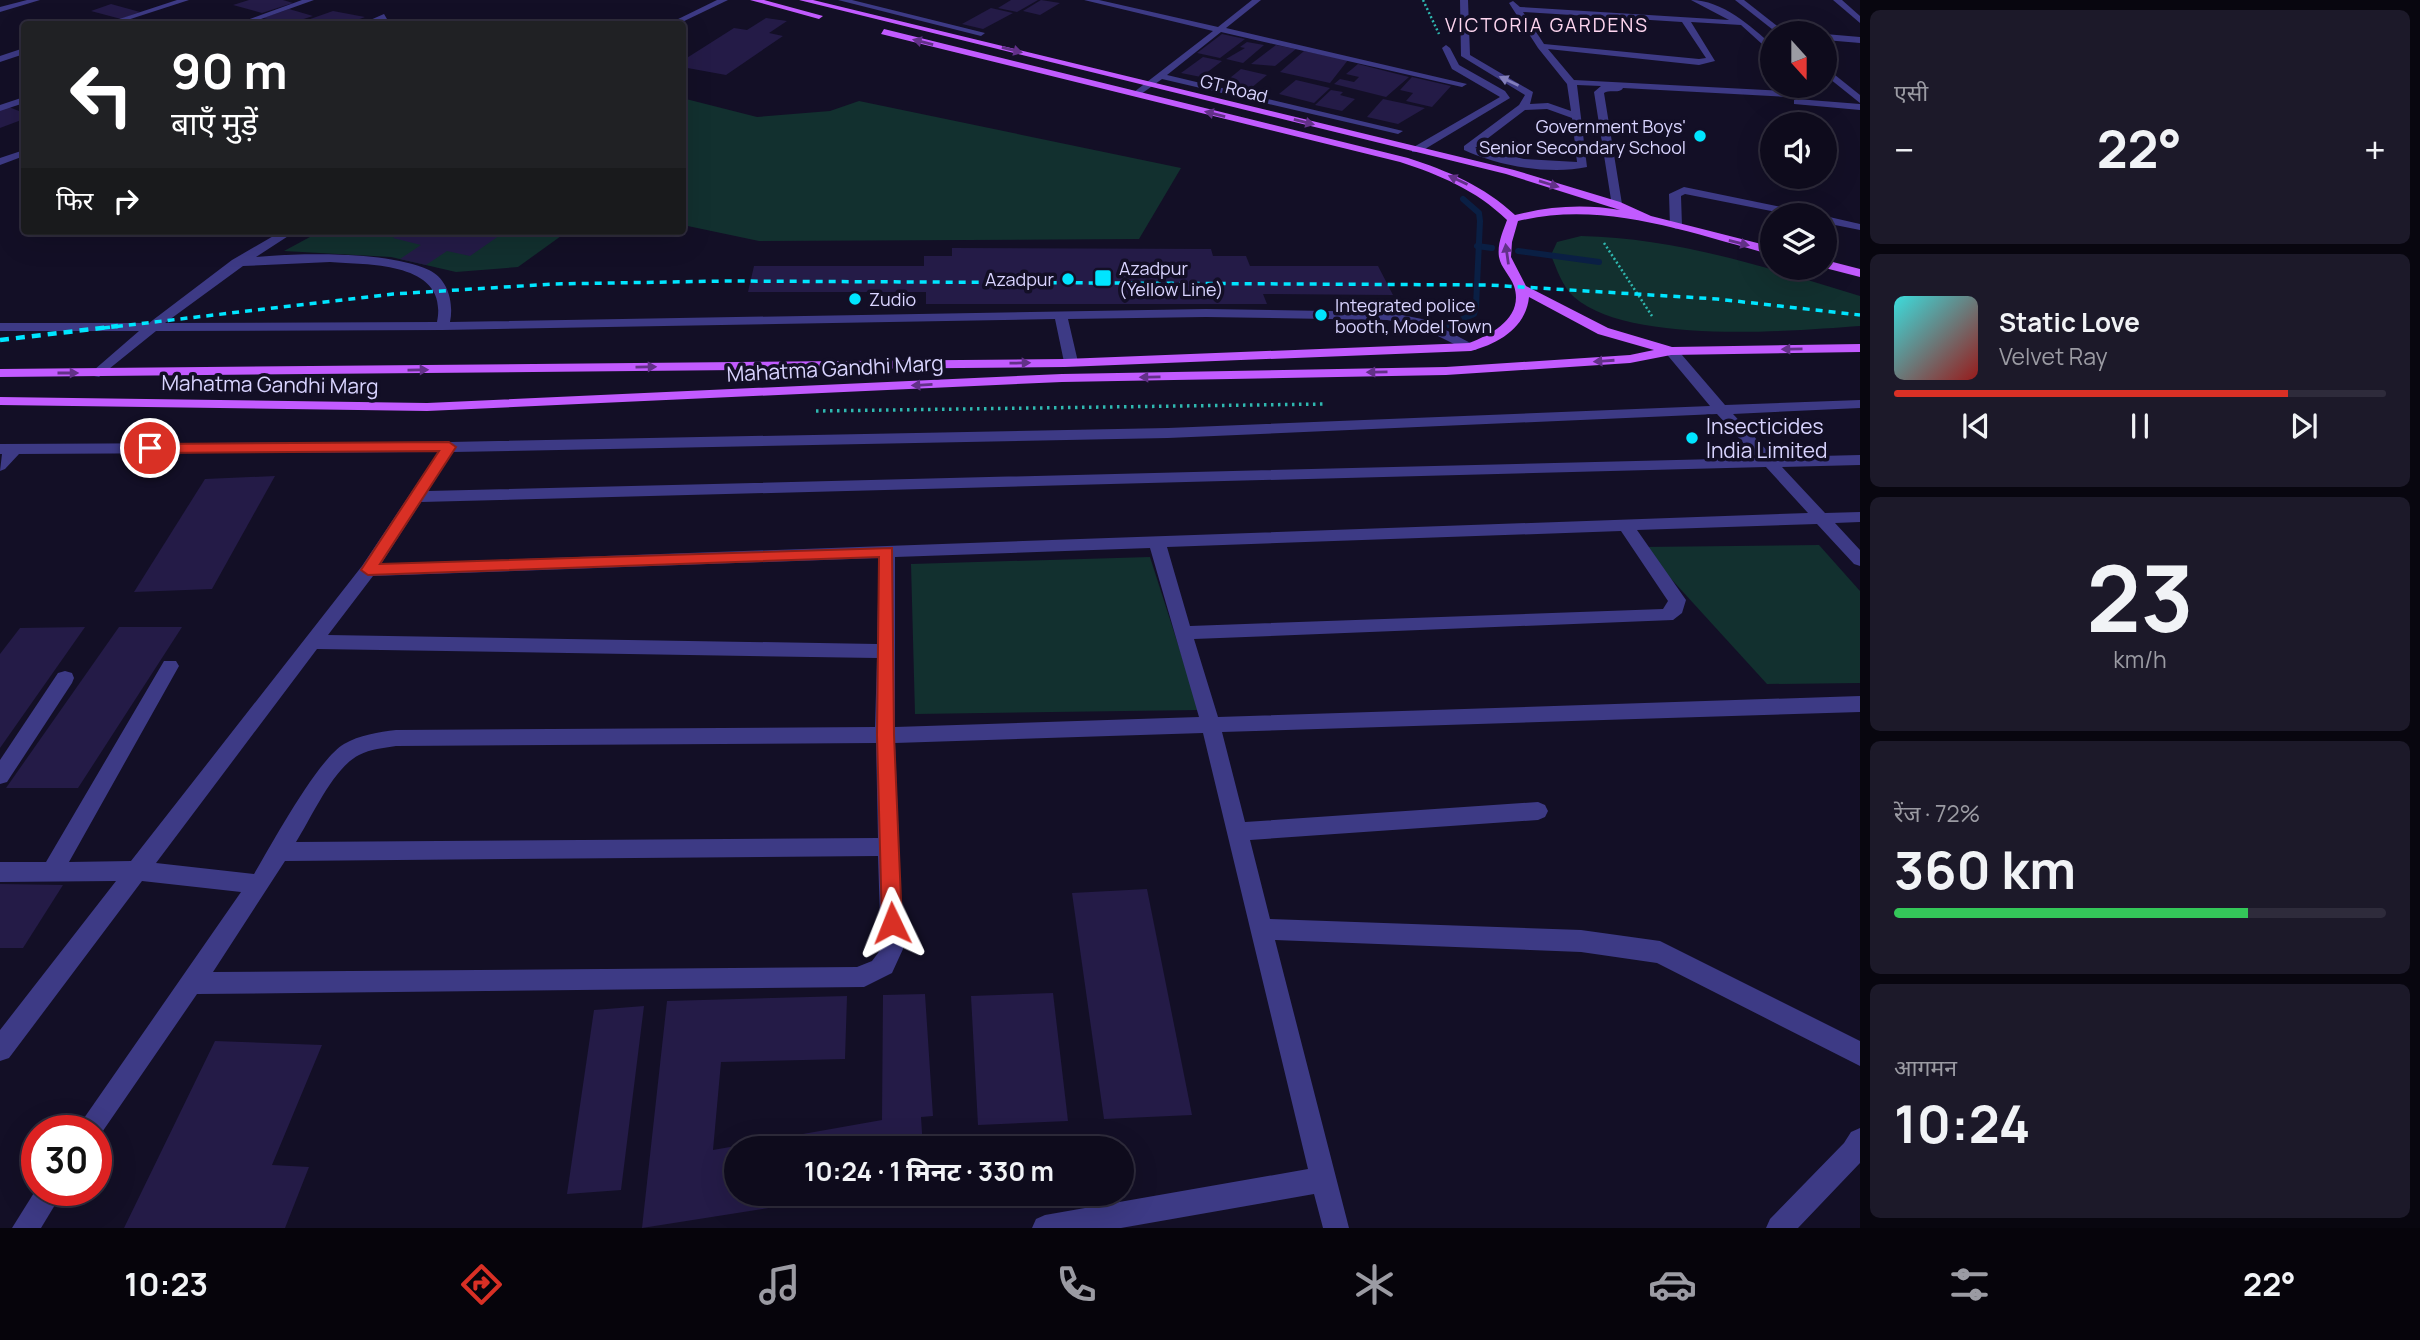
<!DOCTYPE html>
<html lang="hi">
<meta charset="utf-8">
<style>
:root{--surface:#0e0b1c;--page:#1c1929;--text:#f1f3f6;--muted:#9b9ba3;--line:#2e2b3b;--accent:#d93025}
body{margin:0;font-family:Manrope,"Noto Sans Devanagari",sans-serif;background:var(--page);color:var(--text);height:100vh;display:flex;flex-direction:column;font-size:26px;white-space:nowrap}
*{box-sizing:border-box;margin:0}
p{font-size:23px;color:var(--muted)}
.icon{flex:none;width:38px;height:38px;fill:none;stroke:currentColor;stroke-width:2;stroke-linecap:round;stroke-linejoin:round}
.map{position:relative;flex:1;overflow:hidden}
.panel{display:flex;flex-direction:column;gap:10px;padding:10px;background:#08060f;width:560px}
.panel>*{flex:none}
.hud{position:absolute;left:21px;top:21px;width:665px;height:214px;border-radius:7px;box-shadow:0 7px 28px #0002,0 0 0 2px var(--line);background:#202124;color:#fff;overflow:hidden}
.needle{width:46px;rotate:159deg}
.fabs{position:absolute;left:1760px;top:21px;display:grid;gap:14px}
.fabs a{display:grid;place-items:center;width:77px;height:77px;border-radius:50%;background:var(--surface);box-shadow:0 7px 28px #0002,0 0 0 2px var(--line);font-size:35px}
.speed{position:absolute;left:21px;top:1115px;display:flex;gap:14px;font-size:35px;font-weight:700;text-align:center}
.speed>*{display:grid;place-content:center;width:91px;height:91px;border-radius:50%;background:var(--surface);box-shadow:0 7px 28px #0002,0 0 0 2px var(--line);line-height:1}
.speed .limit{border:10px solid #d22;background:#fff;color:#111}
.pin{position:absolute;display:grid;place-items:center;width:60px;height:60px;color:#fff;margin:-30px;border:4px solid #fff;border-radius:50%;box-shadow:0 2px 7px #0007}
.me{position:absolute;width:77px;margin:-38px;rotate:358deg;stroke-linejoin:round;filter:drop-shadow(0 0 5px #0008)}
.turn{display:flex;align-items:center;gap:24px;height:147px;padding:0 35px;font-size:32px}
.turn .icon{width:91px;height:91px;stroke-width:2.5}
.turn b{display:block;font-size:49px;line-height:60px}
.then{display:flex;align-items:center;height:66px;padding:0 35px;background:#0003;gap:14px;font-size:26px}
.big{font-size:52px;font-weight:700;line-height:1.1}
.panel .card{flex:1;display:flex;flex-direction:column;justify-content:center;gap:10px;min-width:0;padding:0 24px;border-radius:10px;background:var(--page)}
.panel .dial{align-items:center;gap:0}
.dial b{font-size:91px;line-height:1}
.song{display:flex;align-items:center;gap:21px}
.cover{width:84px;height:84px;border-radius:10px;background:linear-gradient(135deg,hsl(180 70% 55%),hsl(0 70% 35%))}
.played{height:7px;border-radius:4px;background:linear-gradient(90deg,var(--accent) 80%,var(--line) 80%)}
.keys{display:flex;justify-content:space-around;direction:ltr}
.heat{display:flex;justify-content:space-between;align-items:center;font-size:38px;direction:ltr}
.charge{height:10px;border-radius:5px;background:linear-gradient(90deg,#34c759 72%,var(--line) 0)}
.trip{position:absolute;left:724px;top:1136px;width:410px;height:70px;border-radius:35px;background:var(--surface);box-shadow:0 7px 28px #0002,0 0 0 2px var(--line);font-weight:700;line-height:70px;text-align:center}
.tabs{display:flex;height:112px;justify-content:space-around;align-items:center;background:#06040b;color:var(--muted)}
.tabs .icon{width:49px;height:49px}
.tabs .current{color:var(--accent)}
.tabs b{font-size:32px;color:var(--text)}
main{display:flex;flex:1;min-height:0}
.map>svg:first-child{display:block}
.green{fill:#12302f}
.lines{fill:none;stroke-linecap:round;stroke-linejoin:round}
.stream{stroke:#0a1f44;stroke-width:6}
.building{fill:#241b47}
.path-far1{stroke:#2fb8b0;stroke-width:2.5;stroke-dasharray:2 2.5;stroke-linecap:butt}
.path{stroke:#2fb8b0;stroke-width:3.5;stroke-dasharray:2.5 4.5;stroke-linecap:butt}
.minor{fill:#3d3a85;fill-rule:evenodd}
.major{fill:#c25bff;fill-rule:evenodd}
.rail-far1{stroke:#00e5ff;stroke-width:3.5;stroke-dasharray:7 6;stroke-linecap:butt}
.rail{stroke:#00e5ff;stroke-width:4.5;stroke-dasharray:9 7;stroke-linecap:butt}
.oneway{fill:#623188}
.oneway2{fill:#837fbc}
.route{fill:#d93025;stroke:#8d1f18;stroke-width:2}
.poi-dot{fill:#00e5ff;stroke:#130f26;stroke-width:2.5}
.labels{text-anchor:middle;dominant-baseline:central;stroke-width:7;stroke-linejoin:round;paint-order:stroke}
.far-street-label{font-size:18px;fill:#d9d4ff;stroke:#130f26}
.far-poi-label{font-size:18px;fill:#d9d4ff;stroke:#130f26;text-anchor:start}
.far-neighbourhood-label{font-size:19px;letter-spacing:2px;fill:#ffd6f0;stroke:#130f26}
.street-label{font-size:21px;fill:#d9d4ff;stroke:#130f26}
.poi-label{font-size:21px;fill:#d9d4ff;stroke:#130f26;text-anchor:start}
</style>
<main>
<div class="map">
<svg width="1860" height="1228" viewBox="0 0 1860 1228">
<rect width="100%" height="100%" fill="#130f26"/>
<!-- green -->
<g class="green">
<path d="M682,98l75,19 73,-6 29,-10 322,67 -42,71 -380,2 -76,-16z"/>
<path d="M321,231h247l-50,36 -62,5 -65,-15 -107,-6z"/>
<path d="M1581,236c96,2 188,32 279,60v30c-70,5 -231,19 -286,-29 -12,-11 -17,-27 -23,-42l6,-13z"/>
<path d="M1819,545l41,46v92l-93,1 -125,-137z"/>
<path d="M1150,557l49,153 -284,4 -4,-150z"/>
</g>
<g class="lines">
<!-- stream -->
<g class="stream">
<path d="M1477,246l15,2"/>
<path d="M1518,251l81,11"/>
<path d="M1449,325l25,-11 2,-8 4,-85 -1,-8 -16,-14"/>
</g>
</g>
<!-- building -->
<g class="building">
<path d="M249,0h34l10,3 -31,10 -29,-8z"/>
<path d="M1011,0h27l-21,12 -19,-4z"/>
<path d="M1041,0l19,3 -20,12 -17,-4z"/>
<path d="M111,4l29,8 -19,7 -30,-8z"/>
<path d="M991,8l22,5 -30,16 -21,-5z"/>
<path d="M289,9l24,7 -25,8 -25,-6z"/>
<path d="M333,11l32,6 -19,7h-50z"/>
<path d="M766,18l21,3 -18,12 14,3 -57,39 -44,-8v-6l52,-33 13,2z"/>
<path d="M1222,34l23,5 -25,19 -23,-5z"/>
<path d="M1247,42l17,3 -21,18 -17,-4 19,-11 -5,-1z"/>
<path d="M1276,45l20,4 -21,17 -24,-2z"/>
<path d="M1304,51l44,9 -18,23 -50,-11z"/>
<path d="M1203,57l19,4 -21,16 -20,-4z"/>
<path d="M1358,64l51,13 -23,20 -52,-13 6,-5 14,3 5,-5 -13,-3z"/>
<path d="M1241,69l26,6 -16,13 -26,-6z"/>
<path d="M1412,77l39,9 -19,21 -26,-6 7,-8 -13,-3z"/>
<path d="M1296,80l34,8 -16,15 -35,-9z"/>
<path d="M1331,90l12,2 -3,3 15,4 -13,12 -27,-6z"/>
<path d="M1383,99l42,9 -27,16 -31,-7z"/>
<path d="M9,107l15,6v6l-24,9v-18z"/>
<path d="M404,231h102l-36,25 -23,-5 -21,14 -26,-6 21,-14 -28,-7z"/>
<path d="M952,248l259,1 2,7h33l4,10h128l15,29 -130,-1 4,10h-341v-12h-178l6,-26h170v-10h28z"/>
<path d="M275,476l-63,113 -78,3 71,-113z"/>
<path d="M85,627l-85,121v-94l20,-26z"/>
<path d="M119,627h63l-104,161h-72z"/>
<path d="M0,884l63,1 -40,63h-23z"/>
<path d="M1147,889l45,226 -88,4 -32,-226z"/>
<path d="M1053,993l15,128 -90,4 -7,-129z"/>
<path d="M925,994l8,122 -12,1 2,31h-186v46l113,1 -208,33 25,-227 180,-5 -2,63 -124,3 -8,88 169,-30 1,-125z"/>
<path d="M644,1006l-23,184 -54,4 27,-184z"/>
<path d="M215,1041l107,4 -50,120 37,2 -24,61h-161z"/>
</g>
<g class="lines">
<!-- path-far1 -->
<g class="path-far1">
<path d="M1423,0l16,34"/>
<path d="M1604,243l48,73"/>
</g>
<!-- path -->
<path class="path" d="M816,411l509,-7"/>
<!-- minor -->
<g class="minor">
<path d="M27,0h13l-40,12v-5z"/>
<path d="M177,0h12l-74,24h-11z"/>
<path d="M302,0h12l-67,24h-11z"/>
<path d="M717,0h11l-50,24h-10z"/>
<path d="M838,0h14l133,33 -4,3z"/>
<path d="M1084,0h15l119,27 34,-27h9l-35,28 241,56 -5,3 -241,-55 -54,43 236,56 -5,3 -236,-55 -25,18 -5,-3 2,-2 79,-61z"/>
<path d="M1460,0h8l2,55 63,37 -3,12 18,-1 23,8 -4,-27 -29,-36 -29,-45 4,-2 7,6 209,13 -38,-20c31,0 60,26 82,46v8l-32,-29 -50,-3 24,39 -16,4 -151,-16 26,31 231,12 4,-1 -3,-5h10l4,6 -14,6 -183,-10c-3,6 -13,1 -19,5l18,111 -10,2 -18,-114 7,-6 -24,-1 10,82c-37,8 -89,-1 -123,-17v-4l55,-41 6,-10 -64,-39zM1523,12l159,10 24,36 -7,1 -155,-15zM1547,109l25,9 5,44 -53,-3 -49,-11 50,-38z"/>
<path d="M1735,0h9l42,33h-9z"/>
<path d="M1833,0h9l18,16v7z"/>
<path d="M384,14l3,5 -15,5h-11z"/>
<path d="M1825,34l35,3v6l-35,-3z"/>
<path d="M1446,45l4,3 9,17 46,26 5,7 -90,54h-8v-4l88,-51 -48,-28 -10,-21z"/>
<path d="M24,48v6l-24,8v-6z"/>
<path d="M1825,67l35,28v8l-35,-28z"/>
<path d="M24,97v6l-24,8v-6z"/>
<path d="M1797,99l63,5v6l-66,-6v-4z"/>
<path d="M24,150v6l-24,9v-7z"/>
<path d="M1684,187l122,25 6,3h-21l-106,-21 -4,2 1,30 -6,3 -6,-3 -1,-32z"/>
<path d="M1825,216l35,8v6l-35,-7z"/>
<path d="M282,231h14l-40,26c45,-4 131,-6 173,13 19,9 25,33 21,52l756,-13 181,3 40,8 51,27 -2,3h-10l-48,-24 -31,-6 -181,-3 -138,2 10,43 -7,4 -7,-4 -9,-43 -612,11 -287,1 -57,46 -5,-1v-6l45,-39h-139v-8h149l83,-63zM330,262c41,3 119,0 107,60l-272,1 78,-57z"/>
<path d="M1671,347l5,1 49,57 135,-5v8l-127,6 40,43 87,-2v10l-78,2 43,46 35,-1v10l-25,1 25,27v16l-6,-2 -37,-40 -180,6 49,70 -4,13 -9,7 -479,19 24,78 642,-21v16l-638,20 23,90 293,-20 7,3 3,6 -3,6 -7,3 -288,20 20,79 311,11 79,11 200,100v25l-203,-103 -76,-11 -306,-12 74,288h-26l-9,-34 -193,34h-89l4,-9 9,-4 263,-46 -105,-436 -308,10 8,206 -11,24 -28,14 -667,7 -101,147v-11h-17l3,-9 159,-229 -99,-11 -133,177 -9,3v-31l116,-149 -116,1v-20h46l118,-201h12l3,5 -110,196 62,-1 231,-295 76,-114 -419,2 -14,15 -5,2 2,-17h-2v-10l449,-2 719,-14 542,-22 -46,-55zM1717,414l40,44 -1329,33 25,-39 715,-14zM1766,467l42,46 -1427,51 40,-62zM1621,531l47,70 -5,8 -473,17 -23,-79zM1150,548l49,169 -304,10v-170zM879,558l-2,86 -549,-9 45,-59zM317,649l560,9 -2,69 -479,3c-17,2 -37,5 -52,14 -27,16 -72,100 -90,130l-98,-11zM876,743l2,95 -582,4c16,-25 37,-74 63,-87 12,-6 24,-7 37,-9zM878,856l3,93 -9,12 -15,6 -644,5 72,-111z"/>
<path d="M65,671l7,2 2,5 -2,5 -65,99 -7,2v-24l58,-87z"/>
<path d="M1860,1128v35l-62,65h-32l4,-9 74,-76 7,-11z"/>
<path d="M37,1188l27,2 -23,38h-29z"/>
</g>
<!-- major -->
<g class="major">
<path d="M750,0h14l59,16 -4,3z"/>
<path d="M799,0h14l701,170 106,32 31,14 122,31v8c-84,-22 -168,-55 -255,-34l-6,21 -1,15 15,29 82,42 64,19 188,-3v8l-189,3 -41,8 -184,12 -384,7 -635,29 -427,-6v-8l427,6 635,-29 384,-7 184,-12 24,-5 -56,-16 -69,-37c-3,31 -31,47 -58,54l-406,16 -1065,10v-8l1065,-10 404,-16c25,-9 55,-27 45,-57 -4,-11 -13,-18 -15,-29 -2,-13 4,-26 8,-37 -31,-30 -67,-45 -107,-58l-519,-128 3,-5 524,129c40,13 76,28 107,57 36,-9 69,-11 105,-5l-114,-36z"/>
<path d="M1825,260l35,9v8l-35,-9z"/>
</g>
<!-- rail-far1 -->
<path class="rail-far1" d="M103,328l290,-34 161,-10 173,-3 762,4 228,14 143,16"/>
<!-- rail -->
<path class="rail" d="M0,340l118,-14"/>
</g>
<!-- one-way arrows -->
<defs><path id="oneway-solid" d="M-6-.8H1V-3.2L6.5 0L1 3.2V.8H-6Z" transform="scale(1.75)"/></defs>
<g class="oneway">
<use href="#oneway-solid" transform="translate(923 42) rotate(-166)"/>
<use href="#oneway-solid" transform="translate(1012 50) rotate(14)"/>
<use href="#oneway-solid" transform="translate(1215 114) rotate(-166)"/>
<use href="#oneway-solid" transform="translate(1304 122) rotate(14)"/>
<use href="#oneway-solid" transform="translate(1458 180) rotate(-155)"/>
<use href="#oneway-solid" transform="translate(1549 184) rotate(17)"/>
<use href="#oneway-solid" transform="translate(1739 243) rotate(14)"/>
<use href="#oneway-solid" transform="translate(1507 254) rotate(-98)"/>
<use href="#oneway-solid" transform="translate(1792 349) rotate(179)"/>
<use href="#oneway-solid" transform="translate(1604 361) rotate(176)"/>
<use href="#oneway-solid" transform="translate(1020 363) rotate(-1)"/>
<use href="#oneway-solid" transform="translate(646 367) rotate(-1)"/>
<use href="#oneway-solid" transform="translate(418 370) rotate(-1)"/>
<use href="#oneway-solid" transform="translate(1377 372) rotate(179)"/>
<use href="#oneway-solid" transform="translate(68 373)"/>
<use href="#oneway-solid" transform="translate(1150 377) rotate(179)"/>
<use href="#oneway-solid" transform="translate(922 385) rotate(177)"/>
</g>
<use class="oneway2" href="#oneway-solid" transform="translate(1509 81) rotate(-155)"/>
<!-- route -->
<path class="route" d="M449,442l7,5 -76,117 512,-16 2,187 8,188 -3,7 -7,3 -8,-3 -2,-7 -5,-188 2,-178 -511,18 -7,-5 78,-119 -289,2 -6,-5 6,-4z"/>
<!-- markers -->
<g class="poi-dot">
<circle cx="1700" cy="136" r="7"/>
<rect x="1094" y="269" width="18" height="18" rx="3.5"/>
<circle cx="1068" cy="279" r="7"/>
<circle cx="855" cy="299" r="7"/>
<circle cx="1321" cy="315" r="7"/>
<circle cx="1692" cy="438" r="7"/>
</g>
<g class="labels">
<!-- far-street labels -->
<g class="far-street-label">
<text transform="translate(1234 88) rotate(14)">GT Road</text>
</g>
<!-- far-poi labels -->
<g class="far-poi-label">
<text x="1686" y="126" text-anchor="end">Government Boys'<tspan x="1686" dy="21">Senior Secondary School</tspan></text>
<text x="1119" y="268">Azadpur<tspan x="1119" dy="21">(Yellow Line)</tspan></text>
<text x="1054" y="279" text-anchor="end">Azadpur</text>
<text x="869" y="299">Zudio</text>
<text x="1335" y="305">Integrated police<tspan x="1335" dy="21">booth, Model Town</tspan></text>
</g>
<!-- far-neighbourhood labels -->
<g class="far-neighbourhood-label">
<text x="1547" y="25">VICTORIA GARDENS</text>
</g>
<!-- street labels -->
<g class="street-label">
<text transform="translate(835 368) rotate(-3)">Mahatma Gandhi Marg</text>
<text transform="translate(270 384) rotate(1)">Mahatma Gandhi Marg</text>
</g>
<!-- poi labels -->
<g class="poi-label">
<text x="1706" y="426">Insecticides<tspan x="1706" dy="24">India Limited</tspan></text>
</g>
</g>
</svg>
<div class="fabs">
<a><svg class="needle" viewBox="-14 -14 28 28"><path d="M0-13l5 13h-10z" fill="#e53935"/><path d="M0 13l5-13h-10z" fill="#9b9ba3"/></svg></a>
<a><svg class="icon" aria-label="sound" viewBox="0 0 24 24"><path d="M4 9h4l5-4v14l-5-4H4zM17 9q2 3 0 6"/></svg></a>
<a><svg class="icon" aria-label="layers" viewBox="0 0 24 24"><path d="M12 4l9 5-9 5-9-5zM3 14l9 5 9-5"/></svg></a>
</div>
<div class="speed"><div class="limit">30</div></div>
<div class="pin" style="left:150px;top:448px;background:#d93025"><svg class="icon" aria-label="arrive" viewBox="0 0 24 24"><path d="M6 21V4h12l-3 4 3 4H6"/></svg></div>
<svg class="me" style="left:892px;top:923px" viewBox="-20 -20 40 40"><path d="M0-17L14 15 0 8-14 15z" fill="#d93025" stroke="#fff" stroke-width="4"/></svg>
<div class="trip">10:24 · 1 मिनट · 330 m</div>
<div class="hud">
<div class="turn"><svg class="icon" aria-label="left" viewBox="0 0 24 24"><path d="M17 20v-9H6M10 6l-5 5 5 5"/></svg><div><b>90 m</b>बाएँ मुड़ें</div></div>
<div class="then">फिर<svg class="icon" aria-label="right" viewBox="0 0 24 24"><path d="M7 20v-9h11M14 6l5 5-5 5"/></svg></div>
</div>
</div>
<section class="panel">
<div class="card"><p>एसी</p>
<div class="heat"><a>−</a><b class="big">22°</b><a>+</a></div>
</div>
<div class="card">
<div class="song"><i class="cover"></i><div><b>Static Love</b><p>Velvet Ray</p></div></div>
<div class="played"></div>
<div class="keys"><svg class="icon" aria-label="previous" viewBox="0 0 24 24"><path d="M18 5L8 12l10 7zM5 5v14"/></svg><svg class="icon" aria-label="pause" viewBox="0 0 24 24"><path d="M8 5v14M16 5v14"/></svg><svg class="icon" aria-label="next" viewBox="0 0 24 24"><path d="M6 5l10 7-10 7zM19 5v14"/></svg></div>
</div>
<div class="card dial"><b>23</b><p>km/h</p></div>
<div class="card"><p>रेंज · 72%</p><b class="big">360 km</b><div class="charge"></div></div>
<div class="card"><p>आगमन</p><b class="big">10:24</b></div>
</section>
</main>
<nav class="tabs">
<b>10:23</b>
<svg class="icon current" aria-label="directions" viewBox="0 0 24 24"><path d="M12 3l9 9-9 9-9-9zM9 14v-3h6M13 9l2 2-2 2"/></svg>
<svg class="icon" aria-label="music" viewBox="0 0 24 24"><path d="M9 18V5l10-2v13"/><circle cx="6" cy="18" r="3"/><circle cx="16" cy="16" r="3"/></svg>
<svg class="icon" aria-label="phone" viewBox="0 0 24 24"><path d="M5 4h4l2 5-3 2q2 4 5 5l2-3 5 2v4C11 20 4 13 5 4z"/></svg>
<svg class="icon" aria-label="climate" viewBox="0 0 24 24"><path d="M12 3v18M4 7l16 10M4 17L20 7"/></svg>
<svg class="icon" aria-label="car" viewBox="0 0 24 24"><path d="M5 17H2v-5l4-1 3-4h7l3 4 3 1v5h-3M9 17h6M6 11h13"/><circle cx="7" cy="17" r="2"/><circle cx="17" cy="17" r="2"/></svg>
<svg class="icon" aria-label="filters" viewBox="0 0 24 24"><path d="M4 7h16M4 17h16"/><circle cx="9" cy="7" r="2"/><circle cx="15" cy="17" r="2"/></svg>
<b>22°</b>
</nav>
